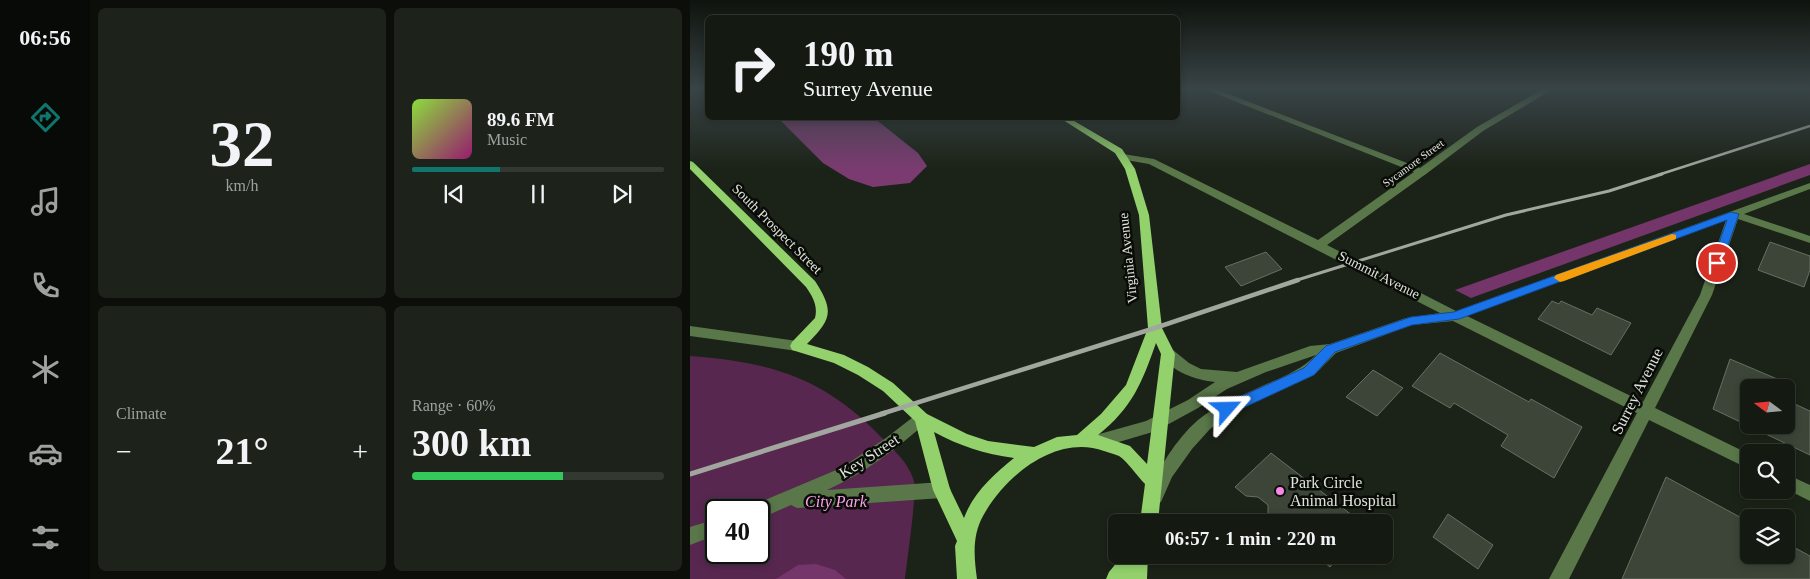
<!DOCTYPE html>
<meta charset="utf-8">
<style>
:root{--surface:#141a11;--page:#1d231a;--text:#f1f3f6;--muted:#9da19f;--line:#333831;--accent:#0f766e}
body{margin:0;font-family:"Times New Roman",serif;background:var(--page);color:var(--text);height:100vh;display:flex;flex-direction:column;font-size:19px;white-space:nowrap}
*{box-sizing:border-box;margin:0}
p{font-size:16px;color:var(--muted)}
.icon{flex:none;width:28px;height:28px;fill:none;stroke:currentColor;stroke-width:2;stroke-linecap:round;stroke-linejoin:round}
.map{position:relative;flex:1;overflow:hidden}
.drawer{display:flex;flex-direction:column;gap:8px;padding:8px;background:#0b0e09;width:600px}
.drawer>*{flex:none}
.top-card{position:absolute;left:15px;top:15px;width:475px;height:105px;border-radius:8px;box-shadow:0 2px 8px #0003,0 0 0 1px var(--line);background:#141a11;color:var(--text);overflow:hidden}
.needle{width:32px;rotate:286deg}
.tools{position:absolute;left:1050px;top:379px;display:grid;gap:10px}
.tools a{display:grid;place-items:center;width:55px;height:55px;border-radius:8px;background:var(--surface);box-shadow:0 2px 8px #0003,0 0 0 1px var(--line);font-size:25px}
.speed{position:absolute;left:15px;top:499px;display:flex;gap:10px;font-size:25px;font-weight:700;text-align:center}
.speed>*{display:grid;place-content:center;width:65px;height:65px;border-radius:50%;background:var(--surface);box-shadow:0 2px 8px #0003,0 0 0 1px var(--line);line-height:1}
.speed .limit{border:2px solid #111;border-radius:8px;background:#fff;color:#111}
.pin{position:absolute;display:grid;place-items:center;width:42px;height:42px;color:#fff;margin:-21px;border:2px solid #fff;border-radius:50%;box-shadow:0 1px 5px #0007}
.me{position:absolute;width:55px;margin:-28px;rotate:65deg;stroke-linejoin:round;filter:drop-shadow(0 0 4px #0008)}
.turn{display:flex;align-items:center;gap:18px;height:105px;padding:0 15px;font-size:22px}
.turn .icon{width:65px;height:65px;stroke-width:2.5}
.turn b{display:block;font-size:35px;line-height:42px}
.big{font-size:38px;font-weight:700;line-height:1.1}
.drawer .widget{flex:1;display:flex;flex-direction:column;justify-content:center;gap:8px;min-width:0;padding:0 18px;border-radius:8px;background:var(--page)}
.drawer .dial{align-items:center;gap:0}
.dial b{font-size:65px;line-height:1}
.song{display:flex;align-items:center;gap:15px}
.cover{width:60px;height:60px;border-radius:8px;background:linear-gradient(135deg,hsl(90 70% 55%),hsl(320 70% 35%))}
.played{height:5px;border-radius:2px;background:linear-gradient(90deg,var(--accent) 35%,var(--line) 35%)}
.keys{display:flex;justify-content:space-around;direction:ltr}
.heat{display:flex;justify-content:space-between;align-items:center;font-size:28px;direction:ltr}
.charge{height:8px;border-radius:4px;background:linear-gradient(90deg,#34c759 60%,var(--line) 0)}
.drawer .tiles{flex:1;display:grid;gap:8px;grid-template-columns:repeat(2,1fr)}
.trip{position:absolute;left:418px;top:514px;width:285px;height:50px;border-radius:8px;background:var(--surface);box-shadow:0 2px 8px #0003,0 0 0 1px var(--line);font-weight:700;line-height:50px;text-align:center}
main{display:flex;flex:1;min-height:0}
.dock{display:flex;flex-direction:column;width:90px;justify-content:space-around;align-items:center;background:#080a07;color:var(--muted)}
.dock .icon{width:35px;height:35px}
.dock .active{color:var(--accent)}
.dock b{font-size:22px;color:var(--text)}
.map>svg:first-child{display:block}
.green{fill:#572750;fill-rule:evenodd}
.forest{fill:#7b3b70}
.water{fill:#74356a}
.building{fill:#3c4538;stroke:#666f61}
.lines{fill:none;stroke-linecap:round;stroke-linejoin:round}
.minor{fill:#597749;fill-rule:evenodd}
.major{fill:#92d16c;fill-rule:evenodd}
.rail-far3{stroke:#a1a79e;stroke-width:2.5}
.rail-far2{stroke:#a1a79e;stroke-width:3}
.rail-far1{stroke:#a1a79e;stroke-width:4.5}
.rail{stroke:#a1a79e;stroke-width:5}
.route{fill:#1a73e8;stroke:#114b97}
.slow{fill:#f59e0b}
.poi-dot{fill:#fa87e7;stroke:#080b06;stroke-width:2}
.labels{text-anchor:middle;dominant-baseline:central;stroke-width:5;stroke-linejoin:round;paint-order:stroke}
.far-street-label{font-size:11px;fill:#dfe4dc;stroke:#080b06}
.street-label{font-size:14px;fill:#dfe4dc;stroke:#080b06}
.near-street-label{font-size:16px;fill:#dfe4dc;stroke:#080b06}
.near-poi-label{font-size:16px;fill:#dfe4dc;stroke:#080b06;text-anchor:start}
.near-park-label{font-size:16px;font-style:italic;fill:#fda1ec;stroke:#080b06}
</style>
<main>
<nav class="dock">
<b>06:56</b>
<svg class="icon active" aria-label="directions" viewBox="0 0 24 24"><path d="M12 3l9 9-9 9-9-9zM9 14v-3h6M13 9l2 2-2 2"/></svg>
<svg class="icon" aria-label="music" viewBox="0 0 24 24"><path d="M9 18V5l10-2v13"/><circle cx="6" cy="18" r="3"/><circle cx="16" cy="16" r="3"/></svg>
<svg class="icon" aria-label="phone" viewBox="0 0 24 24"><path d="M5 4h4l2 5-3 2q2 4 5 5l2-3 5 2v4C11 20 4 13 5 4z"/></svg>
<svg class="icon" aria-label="climate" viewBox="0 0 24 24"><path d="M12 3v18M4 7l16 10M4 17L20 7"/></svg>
<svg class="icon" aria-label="car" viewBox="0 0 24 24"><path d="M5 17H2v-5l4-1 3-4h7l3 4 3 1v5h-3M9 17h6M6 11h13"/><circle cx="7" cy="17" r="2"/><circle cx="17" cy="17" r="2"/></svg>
<svg class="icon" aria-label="filters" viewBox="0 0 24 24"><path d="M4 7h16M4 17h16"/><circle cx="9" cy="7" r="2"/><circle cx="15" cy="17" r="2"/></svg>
</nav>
<section class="drawer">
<div class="tiles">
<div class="widget dial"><b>32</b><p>km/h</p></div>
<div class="widget">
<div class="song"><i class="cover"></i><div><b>89.6 FM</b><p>Music</p></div></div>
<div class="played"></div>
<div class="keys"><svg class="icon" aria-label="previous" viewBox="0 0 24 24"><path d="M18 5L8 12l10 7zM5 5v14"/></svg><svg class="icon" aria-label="pause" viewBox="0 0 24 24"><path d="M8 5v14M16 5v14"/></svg><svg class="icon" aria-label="next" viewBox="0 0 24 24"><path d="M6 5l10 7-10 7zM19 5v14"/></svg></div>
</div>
<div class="widget"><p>Climate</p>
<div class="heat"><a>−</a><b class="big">21°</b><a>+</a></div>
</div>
<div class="widget"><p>Range · 60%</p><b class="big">300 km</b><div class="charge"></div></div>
</div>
</section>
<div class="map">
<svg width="1120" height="579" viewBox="0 0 1120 579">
<rect width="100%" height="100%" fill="#1b2217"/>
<!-- green -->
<path class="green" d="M0,356c79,6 133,21 190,80 14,14 28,26 34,45 3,12 -7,80 -9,98h-215zM26,510h43v42h-43z"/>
<!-- forest -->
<path class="forest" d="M88,118h96l44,35 9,13 -17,17 -37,4 -24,-8 -26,-16z"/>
<!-- water -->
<g class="water">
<path d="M1120,164v11l-339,123 -16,-8z"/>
<path d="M126,564l19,6 11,9h-70l22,-14z"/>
</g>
<!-- building -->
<g class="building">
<path d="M1080,242l40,14v14l-6,17 -46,-17z"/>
<path d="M576,252l16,17 -41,17 -16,-19z"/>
<path d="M862,301l7,3 2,-3 31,14 5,-7 34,15 -20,32 -73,-36z"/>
<path d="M750,353l89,49 2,-3 51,28 -28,51 -53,-32 7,-11 -54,-32 -4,5 -38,-22z"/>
<path d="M1040,359l66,28 -47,1v37h37v-25l24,11v44l-97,-46z"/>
<path d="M683,370l30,18 -26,28 -31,-19z"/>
<path d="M581,453l90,69h-85l-8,-6v-11l-10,-8 -12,-1 -11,-9z"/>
<path d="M976,477l83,45v33h37v-12l24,13v23h-188z"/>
<path d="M758,514l45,31 -15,24 -45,-32z"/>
<path d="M625,555h24l-9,12z"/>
</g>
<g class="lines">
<!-- minor -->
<g class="minor">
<path d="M514,89h12l204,79 57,-41 66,-38h10l-70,42 -57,43 -99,71 129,66 354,-128v6l-66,25 66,22v7l-72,-24 -26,76 -57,113 94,46v15l-100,-49 -80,159h-20l88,-166 -184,-92 -41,4 -76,28 -22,22 -82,38 -22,16 -18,20 -20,28 -11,25 -6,2 -6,-2 -3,-6c13,-28 29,-56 52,-76 18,-15 41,-23 62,-33 20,-9 40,-16 56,-32l-50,17 -39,17 -29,19 -42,23 -54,16 -6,-2 -2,-5 2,-5 50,-14 42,-21 27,-18c-19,-2 -44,-10 -54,-28l2,-4h10l16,13 12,6 36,3 73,-26 20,-2 76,-26 34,-5 -291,-149 -29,-5 -2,-2 5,-3 31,5 164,81 96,-68zM1036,220l-26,75 -57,107 -176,-86z"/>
<path d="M0,326l107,15 5,1 2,4 -2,4 -5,1 -107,-15z"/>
<path d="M232,412l5,2 3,4 -3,4c-31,27 -62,51 -100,68l115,-8 6,3 3,5 -3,5 -6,3 -145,10 -6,-3 -32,14v-9h-8l2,-5 88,-37 45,-30 31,-24z"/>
<path d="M1096,474l24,11v16l-24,-12z"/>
<path d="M26,519v16l-26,10v-18z"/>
</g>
<!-- major -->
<g class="major">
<path d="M370,118h9l53,31 13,20 14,46 13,113 13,26 -17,168h-18l5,-38c-8,-8 -17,-22 -26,-28 -4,-2 -10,-3 -15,-5 -48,-17 -99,25 -121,65 -11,20 -9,41 -6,63h-20l-2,-33 2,-5 -24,-51 -18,-69 -32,-30 -25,-16 -24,-12 -42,-13 -2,-4 2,-4 23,-24c3,-12 -2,-21 -9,-31l-116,-118v-8l3,1 122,119c20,31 16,38 -8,63l37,11 24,12 25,16 34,31 40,20 21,7 46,6 23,-10 20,-2 24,-21 25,-29 22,-57 -9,-113 -14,-46 -10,-16zM466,343l5,11 -14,110 -17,-18 -32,-11c34,-27 44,-52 58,-92zM244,432c26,14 50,22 80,26 -20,16 -41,35 -50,60l-14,-29z"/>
<path d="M433,555h25l-1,24h-41l3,-7z"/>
</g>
<!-- rail-far3 -->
<path class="rail-far3" d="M968,175l152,-49"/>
<!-- rail-far2 -->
<path class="rail-far2" d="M604,281l212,-66 103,-24 53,-17"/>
<!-- rail-far1 -->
<path class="rail-far1" d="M191,414l274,-86 143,-48"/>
<!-- rail -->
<path class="rail" d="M0,474l195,-61"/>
</g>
<!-- sky -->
<linearGradient id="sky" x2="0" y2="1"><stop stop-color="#0f130d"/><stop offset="0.52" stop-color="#394447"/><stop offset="1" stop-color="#394447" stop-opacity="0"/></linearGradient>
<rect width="1120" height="170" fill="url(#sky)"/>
<!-- route -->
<path class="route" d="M1041,212l8,2 -18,51 -4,1 -5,-3 15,-43 -268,99 -47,6 -77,27 -21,23 -82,38h-10l-2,-4 2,-4 82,-37 22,-22 85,-29 43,-5z"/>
<!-- slow -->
<path class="slow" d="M982,234l4,1v4l-112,42 -4,1 -6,-4 2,-3z"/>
<!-- markers -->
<circle class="poi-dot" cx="590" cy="491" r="5"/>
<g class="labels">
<!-- far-street labels -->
<g class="far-street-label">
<text transform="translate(723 163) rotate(-36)">Sycamore Street</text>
</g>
<!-- street labels -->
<g class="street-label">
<text transform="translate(87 229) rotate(45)">South Prospect Street</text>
<text transform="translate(438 258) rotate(-96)">Virginia Avenue</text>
<text transform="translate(689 275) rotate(27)">Summit Avenue</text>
</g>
<!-- near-street labels -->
<g class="near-street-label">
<text transform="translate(947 391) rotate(-63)">Surrey Avenue</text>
<text transform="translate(179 456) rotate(-33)">Key Street</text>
</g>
<!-- near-poi labels -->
<g class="near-poi-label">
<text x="600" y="482">Park Circle<tspan x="600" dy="18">Animal Hospital</tspan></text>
</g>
<!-- near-park labels -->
<g class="near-park-label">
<text x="146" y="501">City Park</text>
</g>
</g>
</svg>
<div class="tools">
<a><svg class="needle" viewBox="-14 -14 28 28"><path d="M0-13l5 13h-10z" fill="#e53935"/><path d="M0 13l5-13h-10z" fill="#9da19f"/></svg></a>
<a><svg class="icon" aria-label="search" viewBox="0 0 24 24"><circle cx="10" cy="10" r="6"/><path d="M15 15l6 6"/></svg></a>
<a><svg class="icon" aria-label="layers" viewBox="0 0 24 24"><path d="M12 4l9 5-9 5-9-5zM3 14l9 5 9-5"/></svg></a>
</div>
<div class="speed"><div class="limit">40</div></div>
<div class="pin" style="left:1027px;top:263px;background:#d93025"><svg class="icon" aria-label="arrive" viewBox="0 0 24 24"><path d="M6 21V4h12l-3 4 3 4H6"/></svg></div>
<svg class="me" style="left:537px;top:409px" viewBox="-20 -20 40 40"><path d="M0-17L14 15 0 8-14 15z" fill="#1a73e8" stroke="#fff" stroke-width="4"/></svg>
<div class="trip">06:57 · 1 min · 220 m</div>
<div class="top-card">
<div class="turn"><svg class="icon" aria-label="right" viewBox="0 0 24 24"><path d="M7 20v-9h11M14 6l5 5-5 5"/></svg><div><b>190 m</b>Surrey Avenue</div></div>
</div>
</div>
</main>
